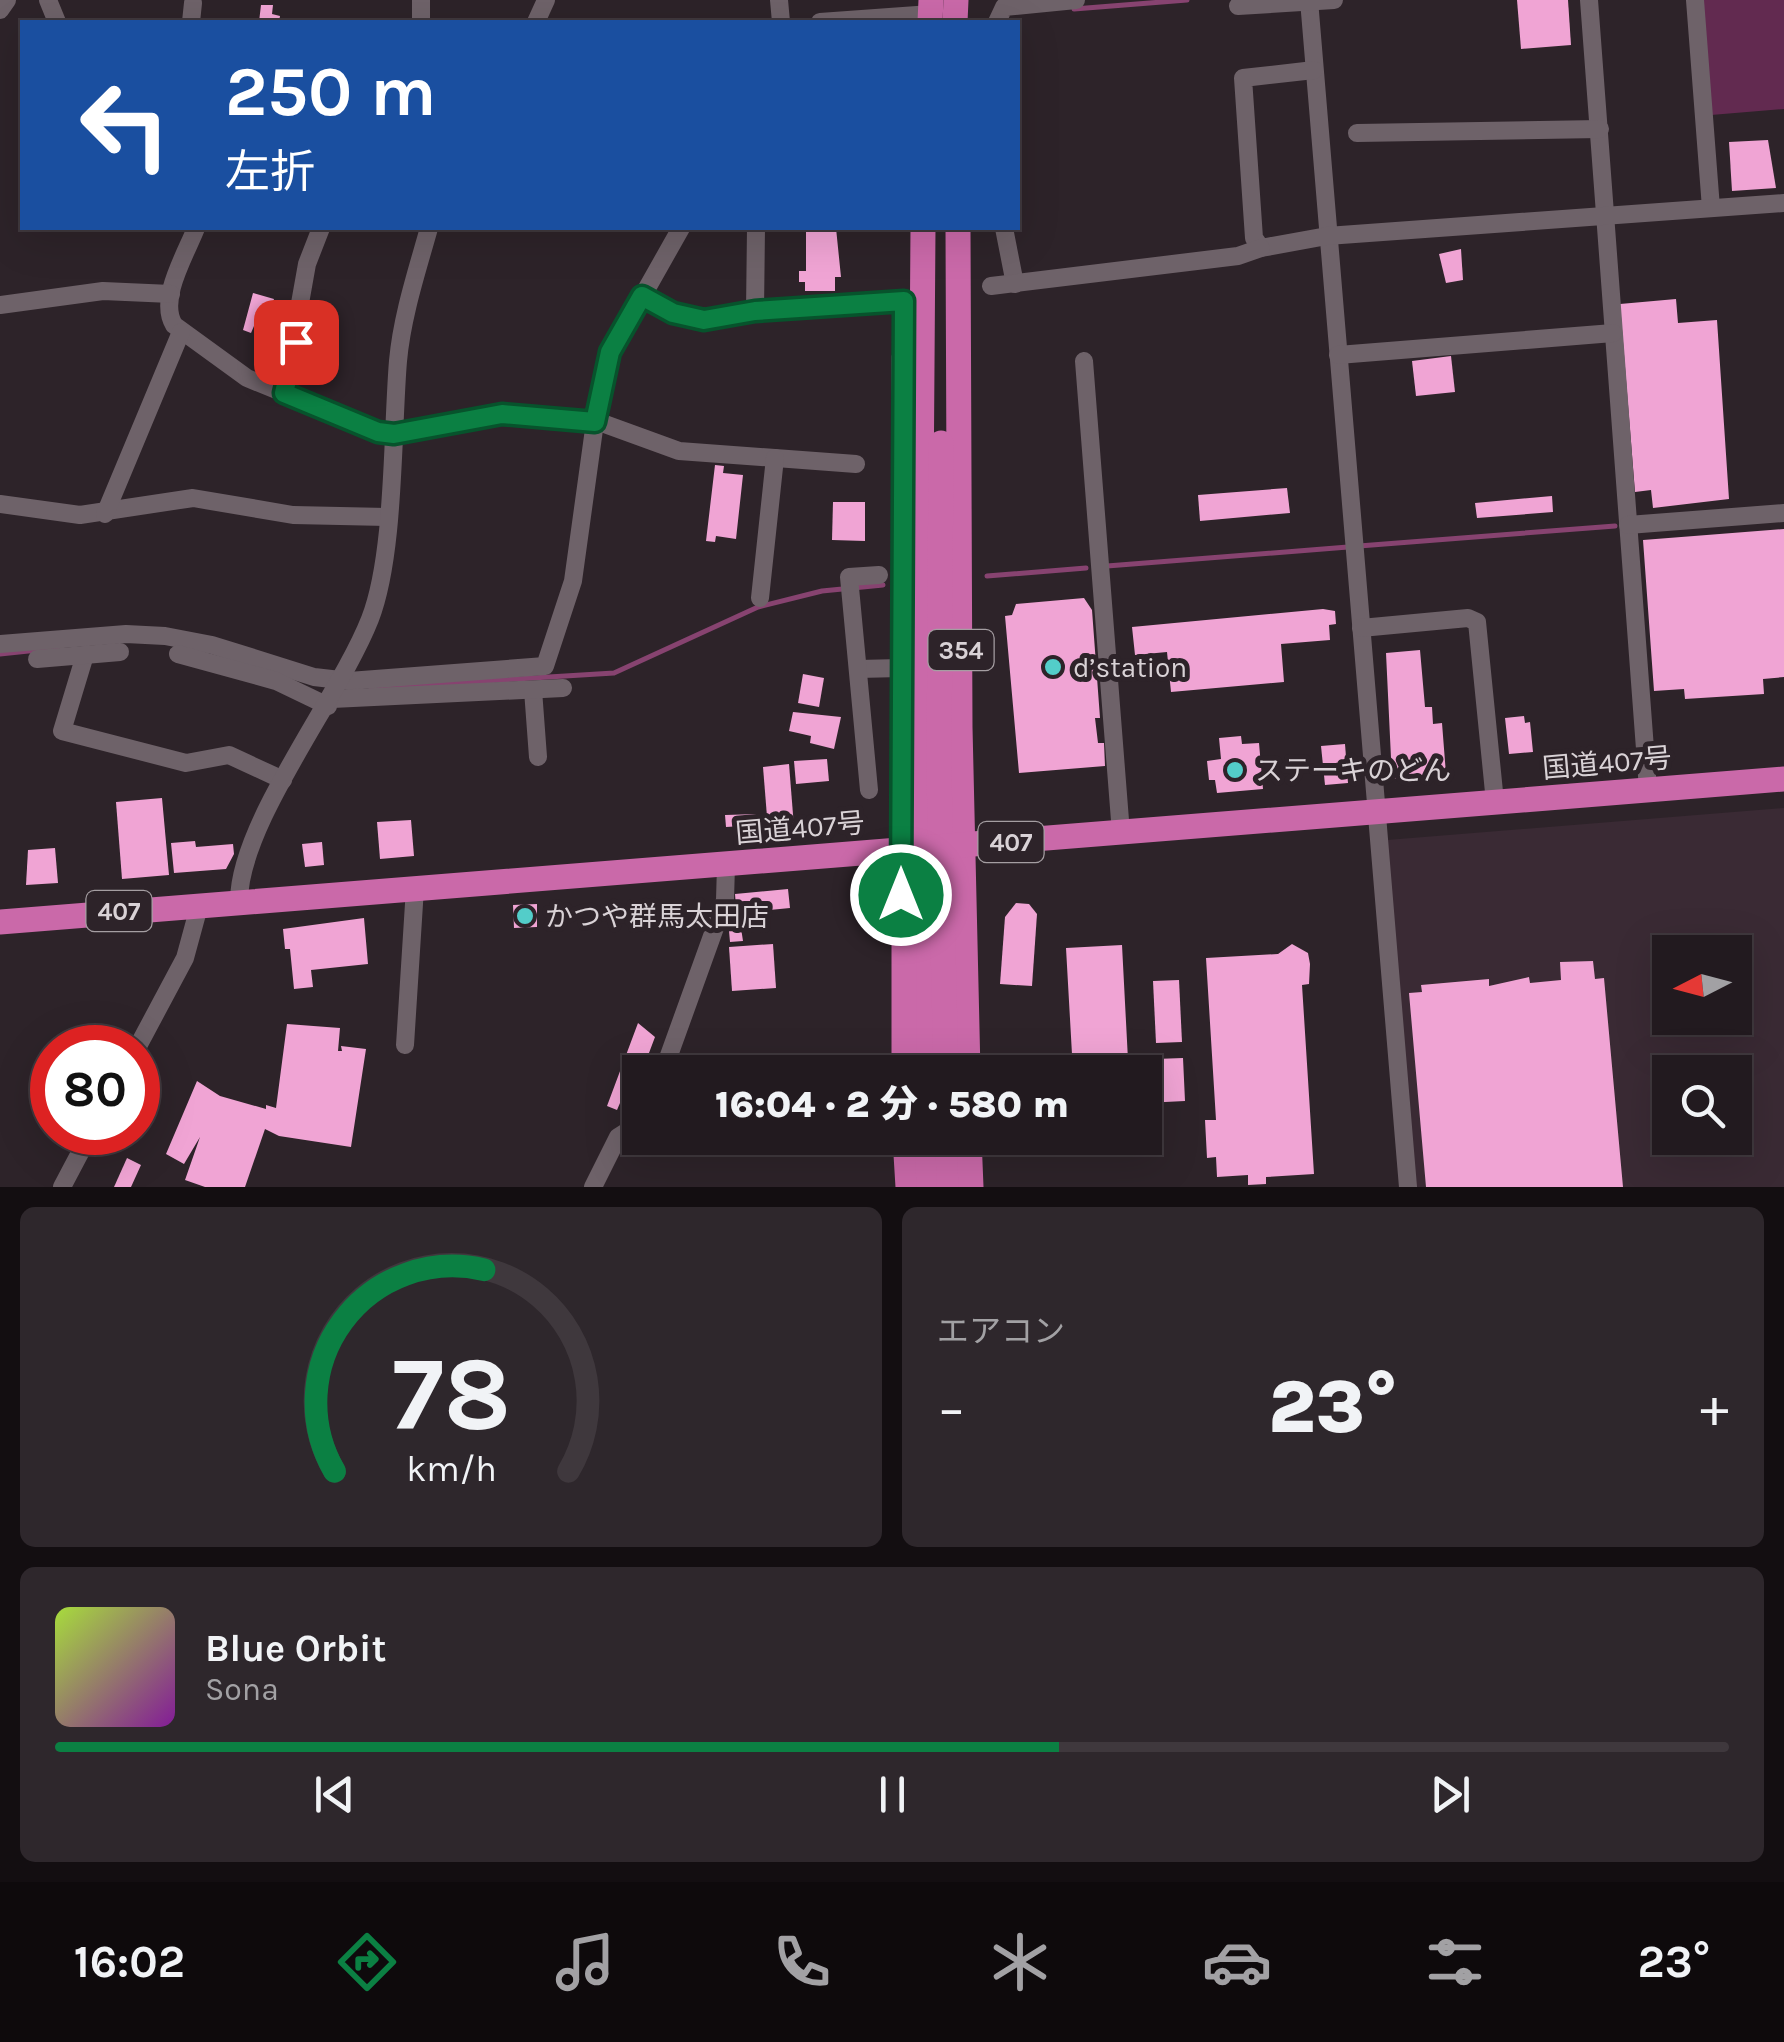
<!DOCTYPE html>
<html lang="ja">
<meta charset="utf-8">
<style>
:root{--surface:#221a1f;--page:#2e272c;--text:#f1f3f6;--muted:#a2a1a4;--line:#3f383d;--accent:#0b8043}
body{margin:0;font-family:Karla,"Noto Sans JP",sans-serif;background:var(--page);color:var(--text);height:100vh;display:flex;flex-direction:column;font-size:38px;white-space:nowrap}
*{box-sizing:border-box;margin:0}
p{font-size:32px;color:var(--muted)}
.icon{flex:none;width:55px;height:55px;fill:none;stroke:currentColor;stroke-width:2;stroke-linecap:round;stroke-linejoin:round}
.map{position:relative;height:1187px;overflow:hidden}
.details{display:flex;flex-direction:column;gap:20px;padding:20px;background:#130e11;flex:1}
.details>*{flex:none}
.guide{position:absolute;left:20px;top:20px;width:1000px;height:210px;border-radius:0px;box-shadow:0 10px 40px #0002,0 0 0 2px var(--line);background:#1a4fa0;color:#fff;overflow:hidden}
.needle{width:65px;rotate:264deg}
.fabs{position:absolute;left:1652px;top:935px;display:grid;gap:20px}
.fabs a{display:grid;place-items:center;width:100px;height:100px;border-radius:0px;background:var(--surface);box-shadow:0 10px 40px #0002,0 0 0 2px var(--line);font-size:50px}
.speed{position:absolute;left:30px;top:1025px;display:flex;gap:20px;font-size:50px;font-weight:700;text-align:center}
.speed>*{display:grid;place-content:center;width:130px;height:130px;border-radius:50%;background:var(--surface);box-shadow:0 10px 40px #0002,0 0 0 2px var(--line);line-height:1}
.speed .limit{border:15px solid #d22;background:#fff;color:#111}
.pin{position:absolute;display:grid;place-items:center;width:85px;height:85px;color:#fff;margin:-42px;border-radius:20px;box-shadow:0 5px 15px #0006}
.me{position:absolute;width:110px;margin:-55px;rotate:0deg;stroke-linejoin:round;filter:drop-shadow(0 0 8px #0008)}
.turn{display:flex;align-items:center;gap:35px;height:210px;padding:0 40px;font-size:45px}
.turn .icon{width:130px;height:130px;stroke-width:2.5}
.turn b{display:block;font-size:70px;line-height:85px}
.big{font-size:75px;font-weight:800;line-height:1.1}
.details .tile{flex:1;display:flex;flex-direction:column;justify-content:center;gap:15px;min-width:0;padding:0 35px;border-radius:15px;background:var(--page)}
.details .dial{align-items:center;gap:0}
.dial svg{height:260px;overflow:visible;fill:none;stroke:var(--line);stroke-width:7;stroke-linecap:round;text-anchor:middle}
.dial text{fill:var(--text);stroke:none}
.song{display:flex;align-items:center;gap:30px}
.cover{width:120px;height:120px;border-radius:15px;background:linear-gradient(135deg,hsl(80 70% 55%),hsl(290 70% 35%))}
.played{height:10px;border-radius:5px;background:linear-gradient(90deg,var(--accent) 60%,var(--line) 60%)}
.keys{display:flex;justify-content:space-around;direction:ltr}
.heat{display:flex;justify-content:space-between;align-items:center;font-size:55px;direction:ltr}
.details .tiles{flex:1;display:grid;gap:20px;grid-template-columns:1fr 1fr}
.tile:last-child{grid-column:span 2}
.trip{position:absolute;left:622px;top:1055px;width:540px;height:100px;border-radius:0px;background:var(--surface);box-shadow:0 10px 40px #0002,0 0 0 2px var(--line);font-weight:800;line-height:100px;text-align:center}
.dock{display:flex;height:160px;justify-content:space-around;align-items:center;background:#0e0a0c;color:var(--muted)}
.dock .icon{width:70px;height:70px}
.dock .active{color:var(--accent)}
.dock b{font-size:45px;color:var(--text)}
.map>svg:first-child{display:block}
.built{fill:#3a2a34;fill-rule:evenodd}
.green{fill:#622a50}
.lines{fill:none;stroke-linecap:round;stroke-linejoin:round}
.stream{stroke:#874370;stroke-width:5}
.building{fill:#f0a4d4}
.minor{stroke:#6e6269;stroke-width:18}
.highway{stroke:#ca69a9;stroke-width:25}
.route-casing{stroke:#07532c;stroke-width:25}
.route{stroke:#0b8043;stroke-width:18}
.poi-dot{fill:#53cdc9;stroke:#2d2329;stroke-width:4}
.labels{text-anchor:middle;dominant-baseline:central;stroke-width:10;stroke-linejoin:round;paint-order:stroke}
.shield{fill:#2d2329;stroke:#a59ea2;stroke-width:2.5}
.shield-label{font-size:25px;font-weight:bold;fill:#d9d2d6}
.poi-label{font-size:28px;fill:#d9d2d6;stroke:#2d2329;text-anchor:start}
.street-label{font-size:28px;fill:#d9d2d6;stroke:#2d2329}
</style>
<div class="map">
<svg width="1784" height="1187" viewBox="0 0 1784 1187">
<rect width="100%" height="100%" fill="#2d2329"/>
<!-- built -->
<path class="built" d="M1784,808v379h-368l-29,-347zM1670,952h65v66h-65zM1670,1072h65v66h-65z"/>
<!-- green -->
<path class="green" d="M1701,0h83v109l-73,6z"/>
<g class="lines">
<!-- stream -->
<g class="stream">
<path d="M1074,9l113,-9"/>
<path d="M1359,546l256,-20"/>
<path d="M1107,566l241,-19"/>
<path d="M987,576l99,-8"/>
<path d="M0,654l57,-6"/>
<path d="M371,688l243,-15 144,-66 64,-16 61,-6"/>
</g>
</g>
<!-- building -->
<g class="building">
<path d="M1517,0h51l3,45 -50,4z"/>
<path d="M261,5h12l-1,9 8,2 -1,6h-20z"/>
<path d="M1768,140l8,48 -44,3 -3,-49z"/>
<path d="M806,228h30l5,49h-6v14h-30v-9h-6v-11h7z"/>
<path d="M1461,249l2,31 -17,3 -7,-29z"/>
<path d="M253,293l21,6 -9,31 -11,-4 -3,7 -8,-3z"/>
<path d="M1676,299l2,24 39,-3 12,179 -76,9 -2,-18 -16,2 -15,-188z"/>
<path d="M1451,356l4,36 -39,4 -4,-35z"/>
<path d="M715,465l9,1 -1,7 20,2 -7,64 -20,-3 -1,6 -9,-1z"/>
<path d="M1287,488l3,25 -90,8 -2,-26z"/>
<path d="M1552,496l1,16 -76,6 -2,-15z"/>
<path d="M833,502h32v39l-33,-1z"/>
<path d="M1784,529v148l-21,2 1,15 -79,5 -1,-10 -30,2 -11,-151z"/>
<path d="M1084,598l8,12 8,108h-5l3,25h6l1,23 -86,7 -14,-157 7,-1 4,-11z"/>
<path d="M1323,609l12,2 1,13 -7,1 1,15 -49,4 3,38 -113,10 -4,-40 -32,3 -3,-28z"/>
<path d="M1420,650l5,57h7l1,17 9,-1 4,51 -54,5 -6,-126z"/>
<path d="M803,674l21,4 -5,29 -21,-4z"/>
<path d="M793,712l48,5 -7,32 -24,-6 1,-7 -22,-5z"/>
<path d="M1524,716l1,7 5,-1 3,30 -24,2 -4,-36z"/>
<path d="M1241,736l1,8 17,-1 4,46 -46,4 -2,-13h-6l-2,-19 14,-2 -2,-21z"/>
<path d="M1345,744l3,39 -23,2 -4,-39z"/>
<path d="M827,759l2,22 -33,3 -2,-23z"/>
<path d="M789,764l5,63 -26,2 -5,-62z"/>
<path d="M162,798l7,77 -47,4 -6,-77z"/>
<path d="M759,814l1,11 -34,2 -1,-12z"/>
<path d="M411,820l3,36 -34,3 -3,-37z"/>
<path d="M195,841l1,6 37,-3 1,10 -8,15 -52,4 -3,-30z"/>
<path d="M322,842l2,23 -19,2 -3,-23z"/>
<path d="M55,848l3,35 -32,2 2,-35z"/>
<path d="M788,889l2,19 -40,4 1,15 -10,1 2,13 -13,1 -3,-34 9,-1 -1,-13z"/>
<path d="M1016,903l13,1 8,10 -5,72 -32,-2 5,-67z"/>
<path d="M537,904v23l-23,1 -1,-23z"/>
<path d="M364,918l4,46 -57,6 2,17 -19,2 -4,-40h-5l-2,-20z"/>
<path d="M773,944l3,44 -44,3 -3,-44z"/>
<path d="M1292,944l16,9 2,11 -1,20 -7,1 12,189 -48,3v7l-18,1v-10l-31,2 -1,-20 -9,1 -2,-38h11l-10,-162 72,-4z"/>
<path d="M1122,945l6,115 55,-2 2,43 -40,2v-31h-72l-7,-124z"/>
<path d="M1593,961l2,18 9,-1 19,209h-197l-17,-194 13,-1 -1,-7 68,-6v7l40,-9 1,6 31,-3 -1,-18z"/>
<path d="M1179,980l3,62 -26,1 -3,-62z"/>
<path d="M638,1023l17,14 -26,69 -9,-3 -3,7 -10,-4z"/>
<path d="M287,1024l53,4 -2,23h4l-1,-5 25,3 -15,98 -72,-11 -14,-7 -20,58h-40l-20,-7 15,-43 -16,27 -18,-10 31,-73 23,15 46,13v-4l10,3z"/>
<path d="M127,1158l14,7 -10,22h-17z"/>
</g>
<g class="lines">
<!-- minor -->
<g class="minor">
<path d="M48,0l9,22"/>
<path d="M779,0l2,22"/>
<path d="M1309,0l99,1187"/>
<path d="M1589,0l59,789"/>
<path d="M1695,0l16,208"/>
<path d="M1238,6l96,-6"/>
<path d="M0,10l7,-10"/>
<path d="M191,22l2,-19"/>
<path d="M421,22v-22"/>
<path d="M536,22l10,-22"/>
<path d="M820,22l111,-8"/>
<path d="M997,22l7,-15 72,-7"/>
<path d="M1314,70l-71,8 11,160 7,10 66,-12 457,-33"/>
<path d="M1357,133l243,-4"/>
<path d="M196,228c-10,26 -38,71 -22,97l73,53 130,53 17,3 108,-20 100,9 77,28 177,13"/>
<path d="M1004,228l11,56"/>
<path d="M991,286l247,-30 23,-8"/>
<path d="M642,296l31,17 31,7 51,-9 149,-10"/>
<path d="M0,305l103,-14 68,3"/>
<path d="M755,311l1,-83"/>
<path d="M1338,355l275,-22"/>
<path d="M1084,361l37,472"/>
<path d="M284,393l23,-129 14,-36"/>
<path d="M0,504l80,11 113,-17 100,17 94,2"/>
<path d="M105,514l76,-182"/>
<path d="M1628,525l156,-12"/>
<path d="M760,598l15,-140"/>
<path d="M1361,628l107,-10 9,4 18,180"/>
<path d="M0,644l126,-10 39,2 47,9 102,32 35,4 196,-15 28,-85 22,-159 16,-70 70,-124"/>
<path d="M178,654l98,27 52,25"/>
<path d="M85,655l-23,76 124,32 43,-8 54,25"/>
<path d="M37,659l83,-7"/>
<path d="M858,669l43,-1"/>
<path d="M533,690l5,67"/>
<path d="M332,699l231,-11"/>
<path d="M869,790l-20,-213 30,-2"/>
<path d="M239,901c0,-78 100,-203 131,-282 25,-64 22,-186 28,-258 4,-45 19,-90 31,-133"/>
<path d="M405,1045l10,-157"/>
<path d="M137,1048l48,-90 15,-55"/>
<path d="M663,1072l62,-172 1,-35"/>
<path d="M62,1187l29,-55"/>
<path d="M593,1187l25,-50 22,-14"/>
</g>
<!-- highway -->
<g class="highway">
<path d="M930,22l1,-22"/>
<path d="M955,22l1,-22"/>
<path d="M923,228l-4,549 6,295"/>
<path d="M958,228l2,499 8,345"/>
<path d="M941,443l-2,332 7,297"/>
<path d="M0,922l1784,-143"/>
<path d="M904,1072v-714"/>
<path d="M905,1138l3,49"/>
<path d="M927,1138l2,49"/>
<path d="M948,1138l1,49"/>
<path d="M969,1138l2,49"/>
</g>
</g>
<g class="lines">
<!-- route casing -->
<g class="route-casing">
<path id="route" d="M296,342l-12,51 94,39 16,2 108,-20 93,8 15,-70 32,-56 31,17 31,7 51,-9 149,-10 -3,594"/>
</g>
<!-- route -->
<use href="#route" class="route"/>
</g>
<!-- markers -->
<g class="poi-dot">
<circle cx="1053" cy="667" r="10"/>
<circle cx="1235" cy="770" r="10"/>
<circle cx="525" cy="916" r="10"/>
</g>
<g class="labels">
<!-- shield labels -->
<g class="shield">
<rect x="928.5" y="630" width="65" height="40" rx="8"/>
<rect x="978.5" y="822" width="65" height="40" rx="8"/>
<rect x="86.5" y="891" width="65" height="40" rx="8"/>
</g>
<g class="shield-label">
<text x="961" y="650">354</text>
<text x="1011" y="842">407</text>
<text x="119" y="911">407</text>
</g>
<!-- poi labels -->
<g class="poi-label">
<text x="1073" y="667">d’station</text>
<text x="1255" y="770">ステーキのどん</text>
<text x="545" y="916">かつや群馬太田店</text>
</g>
<!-- street labels -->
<g class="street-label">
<text transform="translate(1607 763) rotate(-5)">国道407号</text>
<text transform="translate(800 828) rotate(-5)">国道407号</text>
</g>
</g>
</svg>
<div class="fabs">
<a><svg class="needle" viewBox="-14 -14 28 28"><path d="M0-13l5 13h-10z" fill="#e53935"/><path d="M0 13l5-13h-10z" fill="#a2a1a4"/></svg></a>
<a><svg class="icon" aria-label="search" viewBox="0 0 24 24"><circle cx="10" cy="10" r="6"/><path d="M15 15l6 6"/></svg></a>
</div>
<div class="speed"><div class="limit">80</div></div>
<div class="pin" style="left:296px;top:342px;background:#d93025"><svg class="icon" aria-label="arrive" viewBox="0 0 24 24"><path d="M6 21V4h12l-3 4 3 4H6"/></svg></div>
<svg class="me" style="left:901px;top:895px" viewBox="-20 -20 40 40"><circle r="17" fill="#0b8043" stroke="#fff" stroke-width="3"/><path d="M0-11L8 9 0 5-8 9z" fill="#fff"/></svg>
<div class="trip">16:04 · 2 分 · 580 m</div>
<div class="guide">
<div class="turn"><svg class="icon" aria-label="left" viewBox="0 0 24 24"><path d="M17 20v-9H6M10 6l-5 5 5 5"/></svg><div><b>250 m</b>左折</div></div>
</div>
</div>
<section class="details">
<div class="tiles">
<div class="tile dial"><svg viewBox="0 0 100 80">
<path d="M14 69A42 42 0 1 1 86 69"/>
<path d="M14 69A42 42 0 0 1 60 7" stroke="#0b8043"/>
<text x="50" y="56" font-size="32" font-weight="700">78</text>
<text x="50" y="72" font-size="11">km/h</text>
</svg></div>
<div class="tile"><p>エアコン</p>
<div class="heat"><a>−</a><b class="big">23°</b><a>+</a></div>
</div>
<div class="tile">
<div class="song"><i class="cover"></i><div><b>Blue Orbit</b><p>Sona</p></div></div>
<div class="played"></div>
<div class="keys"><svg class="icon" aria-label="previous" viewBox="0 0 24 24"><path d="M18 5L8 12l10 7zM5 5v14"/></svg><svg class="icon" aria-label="pause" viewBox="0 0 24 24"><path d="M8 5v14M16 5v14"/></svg><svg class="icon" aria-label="next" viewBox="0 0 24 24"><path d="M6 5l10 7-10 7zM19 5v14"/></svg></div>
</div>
</div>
</section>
<nav class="dock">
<b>16:02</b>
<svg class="icon active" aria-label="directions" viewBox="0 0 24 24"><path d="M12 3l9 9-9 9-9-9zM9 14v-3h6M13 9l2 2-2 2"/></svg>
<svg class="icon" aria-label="music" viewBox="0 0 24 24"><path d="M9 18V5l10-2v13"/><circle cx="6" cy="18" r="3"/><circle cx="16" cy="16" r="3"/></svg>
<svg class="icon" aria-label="phone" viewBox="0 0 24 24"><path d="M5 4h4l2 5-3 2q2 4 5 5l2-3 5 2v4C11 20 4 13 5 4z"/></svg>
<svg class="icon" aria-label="climate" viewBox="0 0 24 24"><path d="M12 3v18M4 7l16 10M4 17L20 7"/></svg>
<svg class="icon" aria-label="car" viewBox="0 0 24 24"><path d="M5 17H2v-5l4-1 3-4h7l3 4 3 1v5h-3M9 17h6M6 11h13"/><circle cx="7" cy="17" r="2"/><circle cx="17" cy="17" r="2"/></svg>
<svg class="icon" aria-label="filters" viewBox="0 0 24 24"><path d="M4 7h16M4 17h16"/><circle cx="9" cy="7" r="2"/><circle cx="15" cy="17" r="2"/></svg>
<b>23°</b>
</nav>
